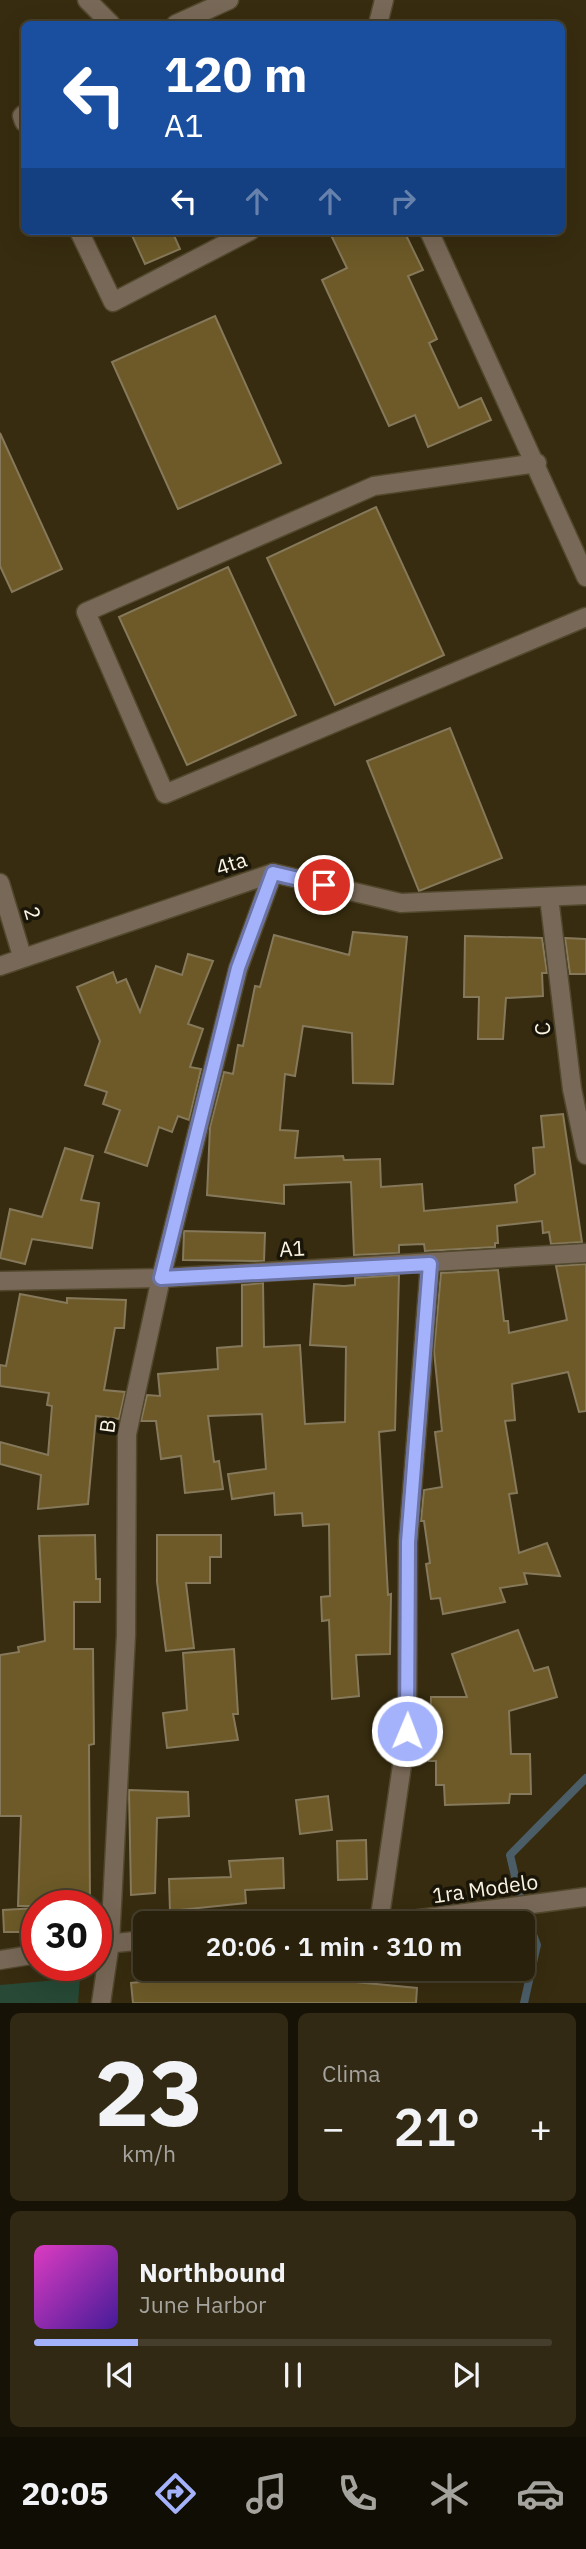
<!DOCTYPE html>
<html lang="es">
<meta charset="utf-8">
<style>
:root{--surface:#29210b;--page:#312914;--text:#f1f3f6;--muted:#a5a39d;--line:#453e2c;--accent:#a4b2fc}
body{margin:0;font-family:"IBM Plex Sans",sans-serif;background:var(--page);color:var(--text);height:100vh;display:flex;flex-direction:column;font-size:26px;white-space:nowrap}
*{box-sizing:border-box;margin:0}
p{font-size:23px;color:var(--muted)}
.icon{flex:none;width:38px;height:38px;fill:none;stroke:currentColor;stroke-width:2;stroke-linecap:round;stroke-linejoin:round}
.map{position:relative;height:2003px;overflow:hidden}
.side{display:flex;flex-direction:column;gap:10px;padding:10px;background:#171206;flex:1}
.side>*{flex:none}
.top-card{position:absolute;left:21px;top:21px;width:544px;height:214px;border-radius:10px;box-shadow:0 7px 28px #0002,0 0 0 2px var(--line);background:#1a4fa0;color:#fff;overflow:hidden}
.speed{position:absolute;left:21px;top:1890px;display:flex;gap:14px;font-size:35px;font-weight:700;text-align:center}
.speed>*{display:grid;place-content:center;width:91px;height:91px;border-radius:50%;background:var(--surface);box-shadow:0 7px 28px #0002,0 0 0 2px var(--line);line-height:1}
.speed .limit{border:10px solid #d22;background:#fff;color:#111}
.pin{position:absolute;display:grid;place-items:center;width:60px;height:60px;color:#fff;margin:-30px;border:4px solid #fff;border-radius:50%;box-shadow:0 2px 7px #0007}
.me{position:absolute;width:77px;margin:-38px;rotate:1deg;stroke-linejoin:round;filter:drop-shadow(0 0 5px #0008)}
.turn{display:flex;align-items:center;gap:24px;height:147px;padding:0 28px;font-size:32px}
.turn .icon{width:91px;height:91px;stroke-width:2.5}
.turn b{display:block;font-size:49px;line-height:60px}
.lanes{display:flex;align-items:center;height:66px;padding:0 28px;background:#0003;justify-content:center;gap:35px;direction:ltr}
.lanes .off{opacity:.35}
.big{font-size:52px;font-weight:600;line-height:1.1}
.side .tile{flex:1;display:flex;flex-direction:column;justify-content:center;gap:10px;min-width:0;padding:0 24px;border-radius:10px;background:var(--page)}
.side .dial{align-items:center;gap:0}
.dial b{font-size:91px;line-height:1}
.song{display:flex;align-items:center;gap:21px}
.cover{width:84px;height:84px;border-radius:10px;background:linear-gradient(135deg,hsl(310 70% 55%),hsl(260 70% 35%))}
.played{height:7px;border-radius:4px;background:linear-gradient(90deg,var(--accent) 20%,var(--line) 20%)}
.keys{display:flex;justify-content:space-around;direction:ltr}
.heat{display:flex;justify-content:space-between;align-items:center;font-size:38px;direction:ltr}
.side .tiles{flex:1;display:grid;gap:10px;grid-template-columns:1fr 1fr}
.tile:last-child{grid-column:span 2}
.trip{position:absolute;left:133px;top:1911px;width:402px;height:70px;border-radius:10px;background:var(--surface);box-shadow:0 7px 28px #0002,0 0 0 2px var(--line);font-weight:600;line-height:70px;text-align:center}
.dock{display:flex;height:112px;justify-content:space-around;align-items:center;background:#100d04;color:var(--muted)}
.dock .icon{width:49px;height:49px}
.dock .on{color:var(--accent)}
.dock b{font-size:32px;color:var(--text)}
.map>svg:first-child{display:block}
.green{fill:#274936}
.lines{fill:none;stroke-linecap:round;stroke-linejoin:round}
.stream{stroke:#4b5d67;stroke-width:8}
.building{fill:#6d5a28;stroke:#86795b;stroke-width:2}
.minor-casing{stroke:#52482d;stroke-width:21}
.minor{stroke:#786857;stroke-width:18}
.route-casing{stroke:#6b74a4;stroke-width:18}
.route{stroke:#a4b2fc;stroke-width:12}
.labels{text-anchor:middle;dominant-baseline:central;stroke-width:7;stroke-linejoin:round;paint-order:stroke}
.street-label{font-size:21px;fill:#fbf4e3;stroke:#1a1509}
</style>
<div class="map">
<svg width="586" height="2003" viewBox="0 0 586 2003">
<rect width="100%" height="100%" fill="#372c0f"/>
<!-- green -->
<path class="green" d="M80,1978l-2,25h-78v-18z"/>
<g class="lines">
<!-- stream -->
<path class="stream" d="M524,2003l13,-58 -15,-39 -12,-51 76,-77"/>
</g>
<!-- building -->
<g class="building">
<path d="M130,231h42l8,18 -35,15z"/>
<path d="M329,231h75l19,39 -15,6 29,63 -8,4 30,65 22,-10 10,22 -63,27 -13,-32 -26,11 -67,-146 25,-12z"/>
<path d="M215,316l66,147 -103,46 -66,-147z"/>
<path d="M0,433l62,136 -50,23 -12,-26z"/>
<path d="M376,507l68,148 -109,50 -68,-147z"/>
<path d="M228,567l68,148 -109,50 -68,-148z"/>
<path d="M450,728l52,130 -83,33 -52,-130z"/>
<path d="M353,932l54,5 -14,147 -40,-1 -1,-50 -49,-7 -8,50 -10,-2 -5,56 18,1 -3,27 48,-2 1,4 36,-1 1,28 41,-3 2,27 93,-9 -2,-17 20,-11 -2,-26 11,-1 -3,-31 22,-2 19,128 -31,2 -2,-12 -6,1 -1,-12 -45,5 1,17h-3v4l-70,4 -1,-7 -25,1v8l-45,2 -3,-73 -67,3v19l-77,-9 3,-68 14,-55 9,2 5,-29 5,1 12,-60 5,1 14,-52 75,20z"/>
<path d="M465,936l77,2 5,35h-5l1,23 -37,2 -3,41h-25l1,-42h-15z"/>
<path d="M565,938l21,1v35h-16z"/>
<path d="M188,954l25,7 -25,63 15,5 -13,38 11,2 -12,51 -11,-4 -6,16 -13,-5 -12,39 -42,-14 15,-42 -17,-6 4,-12 -22,-7 15,-44 -23,-54 36,-15 4,11 9,-4 14,33 16,-46 26,9z"/>
<path d="M65,1148l28,8 -12,44 18,3 -7,45 -60,-9 -7,25 -25,-6 10,-49 32,8z"/>
<path d="M184,1231l81,2 -1,28 -81,-1z"/>
<path d="M586,1264v147l-7,1 -11,-40 -56,12 3,36 -10,1 12,72 -8,1 10,59 28,-10 13,33 -36,-3 3,11 -27,4 5,14 -62,12 -3,-16 -9,1 -5,-35 4,-1 -6,-42h-3l3,-31 18,-3 -7,-55 7,-1 -8,-80 7,-78 57,-3 6,51h4l1,12 58,-13 -11,-54z"/>
<path d="M399,1275l-4,155 -16,2 9,163 3,-1 -1,60 -34,1 3,41 -27,3 -3,-79 -7,1 -1,-24 9,-1 -1,-72 -26,2 -1,-13 -27,2 -1,-22 -42,6 -4,-25 38,-5 -4,-55 -54,2 6,46 5,-1 4,28 -38,4 -4,-37 -20,3 -5,-38h-15l6,-26 13,1 -2,-22 60,-5 -1,-21 25,-2v-61l21,-2 1,64 36,-2 5,79 40,-2 1,-75 -36,-2 4,-61 30,2 11,-1v-7z"/>
<path d="M20,1294l47,9v-5l59,2 -2,28h-9l-11,62 21,2 -6,27 -23,-3 -8,88 -50,5 3,-34 -41,-11v-22l48,13 4,-49 -5,-1 2,-12 -49,-7v-21l6,1z"/>
<path d="M95,1535l1,44h4v23h-26v47h19l1,95 -5,1 1,161h-72l3,-90h-21v-161l19,-3 -1,-5 27,-6 -6,-105z"/>
<path d="M157,1535h64v22h-11v26h-24l8,65 -28,3 -9,-69z"/>
<path d="M518,1630l16,41 14,-4 9,30 -48,14 2,43h19l1,40h-21l-1,9 -64,2 -1,-20h-8v-24h-7l2,-64h36l-15,-43z"/>
<path d="M234,1649l4,65h-5l5,26 -71,8 -4,-35 24,-3 -4,-57z"/>
<path d="M129,1790l59,2 1,24 -32,2 -2,75 -24,2z"/>
<path d="M328,1796l4,34 -32,4 -4,-34z"/>
<path d="M366,1840l1,39 -29,1 -1,-39z"/>
<path d="M283,1858l1,30 -39,2 1,13 -76,8 -1,-32 62,-2 -2,-16z"/>
<path d="M37,1908v24h-33l-1,-22z"/>
<path d="M262,1969v4l155,15 -1,15h-283l-2,-20z"/>
</g>
<g class="lines">
<!-- minor casing -->
<g class="minor-casing">
<g id="minor">
<path d="M87,0l24,24"/>
<path d="M176,24l53,-24"/>
<path d="M378,24l6,-24"/>
<path d="M24,114l-2,2 2,6"/>
<path d="M79,231l34,71 137,-71"/>
<path d="M429,231l157,346"/>
<path d="M537,463l-163,23 -288,126 79,182 421,-177"/>
<path d="M0,883l22,73"/>
<path d="M549,897l23,192 14,66"/>
<path d="M0,966l273,-93 128,30 185,-8"/>
<path d="M0,1281l161,-3 425,-25"/>
<path d="M379,1923l28,-192 1,-189 22,-278"/>
<path d="M389,1923l197,-26"/>
<path d="M96,1945l49,-5"/>
<path d="M0,1960l37,-6"/>
<path d="M101,2003l9,-60 16,-308 1,-201 34,-156 77,-309 35,-96"/>
</g>
</g>
<!-- minor -->
<use href="#minor" class="minor"/>
</g>
<g class="lines">
<!-- route casing -->
<g class="route-casing">
<path id="route" d="M324,885l-51,-12 -35,95 -77,310 269,-14 -22,278 -1,189"/>
</g>
<!-- route -->
<use href="#route" class="route"/>
</g>
<g class="labels">
<!-- street labels -->
<g class="street-label">
<text transform="translate(231 863) rotate(-18)">4ta</text>
<text transform="translate(33 913) rotate(73)">2</text>
<text transform="translate(542 1029) rotate(-97)">C</text>
<text transform="translate(292 1248) rotate(-3)">A1</text>
<text transform="translate(107 1426) rotate(-82)">B</text>
<text transform="translate(485 1888) rotate(-8)">1ra Modelo</text>
</g>
</g>
</svg>
<div class="speed"><div class="limit">30</div></div>
<div class="pin" style="left:324px;top:885px;background:#d93025"><svg class="icon" aria-label="arrive" viewBox="0 0 24 24"><path d="M6 21V4h12l-3 4 3 4H6"/></svg></div>
<svg class="me" style="left:407px;top:1731px" viewBox="-20 -20 40 40"><circle r="17" fill="#a4b2fc" stroke="#fff" stroke-width="3"/><path d="M0-11L8 9 0 5-8 9z" fill="#fff"/></svg>
<div class="trip">20:06 · 1 min · 310 m</div>
<div class="top-card">
<div class="turn"><svg class="icon" aria-label="left" viewBox="0 0 24 24"><path d="M17 20v-9H6M10 6l-5 5 5 5"/></svg><div><b>120 m</b>A1</div></div>
<div class="lanes"><svg class="icon" aria-label="left" viewBox="0 0 24 24"><path d="M17 20v-9H6M10 6l-5 5 5 5"/></svg><svg class="icon off" aria-label="ahead" viewBox="0 0 24 24"><path d="M12 20V5M6 11l6-6 6 6"/></svg><svg class="icon off" aria-label="ahead" viewBox="0 0 24 24"><path d="M12 20V5M6 11l6-6 6 6"/></svg><svg class="icon off" aria-label="right" viewBox="0 0 24 24"><path d="M7 20v-9h11M14 6l5 5-5 5"/></svg></div>
</div>
</div>
<section class="side">
<div class="tiles">
<div class="tile dial"><b>23</b><p>km/h</p></div>
<div class="tile"><p>Clima</p>
<div class="heat"><a>−</a><b class="big">21°</b><a>+</a></div>
</div>
<div class="tile">
<div class="song"><i class="cover"></i><div><b>Northbound</b><p>June Harbor</p></div></div>
<div class="played"></div>
<div class="keys"><svg class="icon" aria-label="previous" viewBox="0 0 24 24"><path d="M18 5L8 12l10 7zM5 5v14"/></svg><svg class="icon" aria-label="pause" viewBox="0 0 24 24"><path d="M8 5v14M16 5v14"/></svg><svg class="icon" aria-label="next" viewBox="0 0 24 24"><path d="M6 5l10 7-10 7zM19 5v14"/></svg></div>
</div>
</div>
</section>
<nav class="dock">
<b>20:05</b>
<svg class="icon on" aria-label="directions" viewBox="0 0 24 24"><path d="M12 3l9 9-9 9-9-9zM9 14v-3h6M13 9l2 2-2 2"/></svg>
<svg class="icon" aria-label="music" viewBox="0 0 24 24"><path d="M9 18V5l10-2v13"/><circle cx="6" cy="18" r="3"/><circle cx="16" cy="16" r="3"/></svg>
<svg class="icon" aria-label="phone" viewBox="0 0 24 24"><path d="M5 4h4l2 5-3 2q2 4 5 5l2-3 5 2v4C11 20 4 13 5 4z"/></svg>
<svg class="icon" aria-label="climate" viewBox="0 0 24 24"><path d="M12 3v18M4 7l16 10M4 17L20 7"/></svg>
<svg class="icon" aria-label="car" viewBox="0 0 24 24"><path d="M5 17H2v-5l4-1 3-4h7l3 4 3 1v5h-3M9 17h6M6 11h13"/><circle cx="7" cy="17" r="2"/><circle cx="17" cy="17" r="2"/></svg>
</nav>
